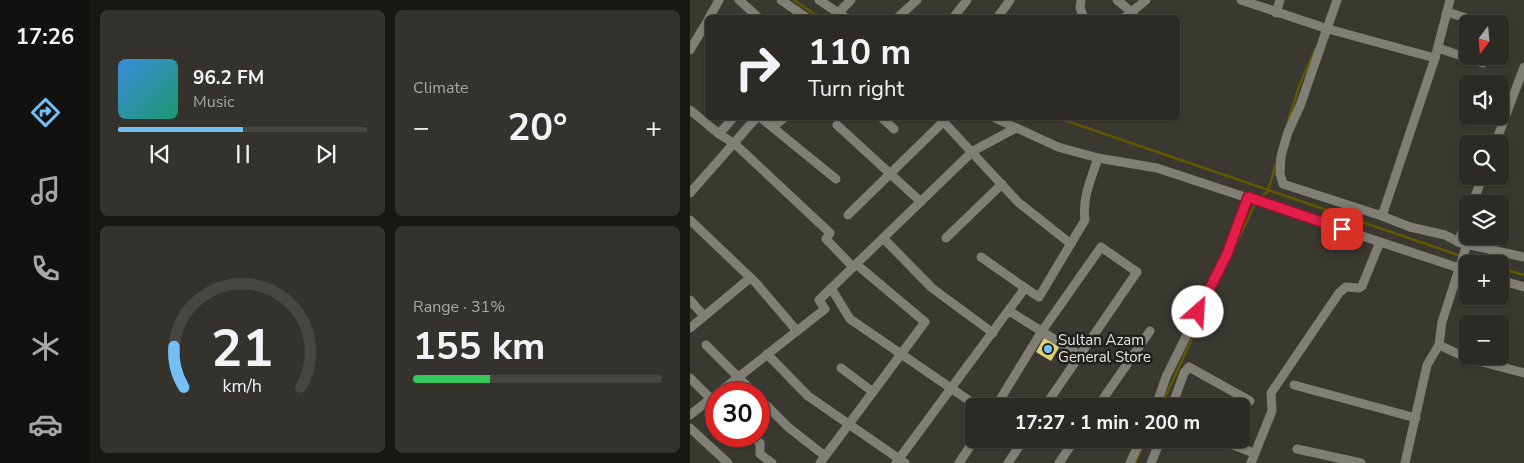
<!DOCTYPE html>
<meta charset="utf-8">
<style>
:root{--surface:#2b2a25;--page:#33322d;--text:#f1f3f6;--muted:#a6a7a7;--line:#474642;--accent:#74c0f6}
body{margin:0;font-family:"Nunito Sans",sans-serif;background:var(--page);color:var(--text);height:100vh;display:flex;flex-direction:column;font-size:19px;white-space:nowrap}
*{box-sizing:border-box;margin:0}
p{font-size:16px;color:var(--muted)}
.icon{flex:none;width:28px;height:28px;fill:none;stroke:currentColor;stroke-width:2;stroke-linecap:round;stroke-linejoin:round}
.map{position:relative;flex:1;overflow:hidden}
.drawer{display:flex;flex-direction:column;gap:10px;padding:10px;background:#181714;width:600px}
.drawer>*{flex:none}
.hud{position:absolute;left:15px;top:15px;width:475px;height:105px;border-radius:8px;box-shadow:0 1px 4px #0004,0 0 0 1px var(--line);background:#2b2a25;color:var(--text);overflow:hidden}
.needle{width:32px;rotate:196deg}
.buttons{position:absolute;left:769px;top:15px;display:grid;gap:10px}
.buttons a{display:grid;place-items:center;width:50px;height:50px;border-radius:8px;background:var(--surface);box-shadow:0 1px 4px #0004,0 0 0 1px var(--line);font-size:25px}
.speed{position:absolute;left:15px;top:382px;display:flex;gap:10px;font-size:25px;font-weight:700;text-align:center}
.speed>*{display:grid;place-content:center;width:65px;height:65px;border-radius:50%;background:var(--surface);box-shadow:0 1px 4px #0004,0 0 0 1px var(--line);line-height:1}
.speed .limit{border:8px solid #d22;background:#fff;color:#111}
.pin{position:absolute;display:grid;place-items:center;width:42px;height:42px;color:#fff;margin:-21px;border-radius:10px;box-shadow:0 2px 8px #0006}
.me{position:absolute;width:55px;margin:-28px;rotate:26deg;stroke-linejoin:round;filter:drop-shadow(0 0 4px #0008)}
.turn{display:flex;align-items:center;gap:18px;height:105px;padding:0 20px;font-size:22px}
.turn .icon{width:65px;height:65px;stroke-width:2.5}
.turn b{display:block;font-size:35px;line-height:42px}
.big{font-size:38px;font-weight:700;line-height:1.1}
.drawer .tile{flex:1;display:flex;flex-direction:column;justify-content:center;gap:8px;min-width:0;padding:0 18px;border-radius:8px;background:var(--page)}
.drawer .dial{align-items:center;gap:0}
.dial svg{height:130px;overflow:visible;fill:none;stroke:var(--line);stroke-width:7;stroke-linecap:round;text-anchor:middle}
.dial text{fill:var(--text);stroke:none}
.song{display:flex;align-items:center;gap:15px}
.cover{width:60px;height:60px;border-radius:8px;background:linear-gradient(135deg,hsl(210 70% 55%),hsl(160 70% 35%))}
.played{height:5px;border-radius:2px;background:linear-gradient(90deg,var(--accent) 50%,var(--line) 50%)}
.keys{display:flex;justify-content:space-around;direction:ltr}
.heat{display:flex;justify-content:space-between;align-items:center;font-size:28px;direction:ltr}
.charge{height:8px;border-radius:4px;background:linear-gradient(90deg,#34c759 31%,var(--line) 0)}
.drawer .tiles{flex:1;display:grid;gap:10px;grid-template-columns:repeat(2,1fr)}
.trip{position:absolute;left:275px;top:398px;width:285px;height:50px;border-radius:8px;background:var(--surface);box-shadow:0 1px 4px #0004,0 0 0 1px var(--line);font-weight:700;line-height:50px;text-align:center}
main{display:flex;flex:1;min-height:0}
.menu{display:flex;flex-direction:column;width:90px;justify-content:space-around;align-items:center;background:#11110f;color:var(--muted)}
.menu .icon{width:35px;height:35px}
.menu .active{color:var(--accent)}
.menu b{font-size:22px;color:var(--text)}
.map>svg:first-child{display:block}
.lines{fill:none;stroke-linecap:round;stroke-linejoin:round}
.stream{stroke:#635800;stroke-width:2.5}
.building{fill:#dfd16f}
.minor{stroke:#7f7f76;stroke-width:9}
.route-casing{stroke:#92132f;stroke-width:12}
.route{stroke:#e11d48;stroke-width:9}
.poi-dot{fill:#74c0f6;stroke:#1f1f1c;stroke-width:2}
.labels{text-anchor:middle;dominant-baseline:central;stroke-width:5;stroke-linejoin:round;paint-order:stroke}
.poi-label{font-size:15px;fill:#e4e3df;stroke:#1f1f1c;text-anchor:start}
</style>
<main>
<nav class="menu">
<b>17:26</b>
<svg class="icon active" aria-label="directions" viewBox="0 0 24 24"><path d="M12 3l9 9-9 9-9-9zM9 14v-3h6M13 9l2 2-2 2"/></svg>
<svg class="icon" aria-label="music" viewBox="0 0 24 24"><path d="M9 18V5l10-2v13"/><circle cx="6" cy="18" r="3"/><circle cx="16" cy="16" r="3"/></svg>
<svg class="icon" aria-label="phone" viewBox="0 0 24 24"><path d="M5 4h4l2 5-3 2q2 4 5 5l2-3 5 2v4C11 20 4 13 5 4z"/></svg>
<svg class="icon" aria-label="climate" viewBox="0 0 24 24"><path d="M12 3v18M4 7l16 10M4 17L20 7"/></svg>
<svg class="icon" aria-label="car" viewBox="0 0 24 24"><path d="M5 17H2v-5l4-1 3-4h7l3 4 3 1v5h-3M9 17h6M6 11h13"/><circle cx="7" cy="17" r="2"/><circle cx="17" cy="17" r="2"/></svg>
</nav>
<section class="drawer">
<div class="tiles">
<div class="tile">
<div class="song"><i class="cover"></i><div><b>96.2 FM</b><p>Music</p></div></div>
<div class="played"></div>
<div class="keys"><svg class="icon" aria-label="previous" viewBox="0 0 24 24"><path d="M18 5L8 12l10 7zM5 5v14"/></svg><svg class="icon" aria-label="pause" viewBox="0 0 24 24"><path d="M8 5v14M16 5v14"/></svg><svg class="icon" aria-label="next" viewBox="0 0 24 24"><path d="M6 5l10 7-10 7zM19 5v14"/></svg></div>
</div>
<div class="tile"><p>Climate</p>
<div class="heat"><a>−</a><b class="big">20°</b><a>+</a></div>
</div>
<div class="tile dial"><svg viewBox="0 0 100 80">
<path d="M14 69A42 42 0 1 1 86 69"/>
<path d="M14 69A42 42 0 0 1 8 44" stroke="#74c0f6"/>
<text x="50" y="56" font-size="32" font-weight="700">21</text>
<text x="50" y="72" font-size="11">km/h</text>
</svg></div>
<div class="tile"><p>Range · 31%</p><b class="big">155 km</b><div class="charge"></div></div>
</div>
</section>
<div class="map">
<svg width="834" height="463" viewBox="0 0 834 463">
<rect width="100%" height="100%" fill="#393831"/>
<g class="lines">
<!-- stream -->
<g class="stream">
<path d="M104,0l26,18"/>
<path d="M368,118l403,138"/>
<path d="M598,121l12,-37 15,-34"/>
<path d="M569,200l9,-9 9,-31"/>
<path d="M545,246l20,-42"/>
<path d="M776,258l20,6"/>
<path d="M810,268l24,7"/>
<path d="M471,406l58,-126"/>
<path d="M445,463l11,-24"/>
</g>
</g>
<!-- building -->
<path class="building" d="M355,336l15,10 -9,15 -15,-9z"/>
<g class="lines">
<!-- minor -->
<g class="minor">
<path d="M49,0l20,18"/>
<path d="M91,0l26,18"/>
<path d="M129,0l27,18"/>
<path d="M391,0l-1,8 4,10"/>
<path d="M427,0l16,13"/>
<path d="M551,0l87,29 107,29 -53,158"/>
<path d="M647,0l-37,106 -12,26 -7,24 -1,18 3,10 99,32 28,11 35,8 16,8 63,14"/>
<path d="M757,12l38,12"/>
<path d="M148,13l13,-13"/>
<path d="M586,13l4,-13"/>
<path d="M19,18l10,-18"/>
<path d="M207,18l20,-18"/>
<path d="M263,18l14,-18"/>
<path d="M307,18l13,-18"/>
<path d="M434,18l22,-18"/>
<path d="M748,48l45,15"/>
<path d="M0,50l18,-30"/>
<path d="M745,58l15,-58"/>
<path d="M0,110l29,24 14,-16"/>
<path d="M71,118l75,61"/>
<path d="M192,118l12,11"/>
<path d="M250,118l78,84 53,42"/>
<path d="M305,118l63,29 40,11 59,10 311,103"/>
<path d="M147,125l84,77"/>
<path d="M84,126l10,-8"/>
<path d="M29,134l16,10 95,89 -4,6 27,28"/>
<path d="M805,144l29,-77"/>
<path d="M0,193l66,-75"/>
<path d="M782,204l11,-28"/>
<path d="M158,215l96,-94"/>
<path d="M0,220l65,62 42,49"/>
<path d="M193,238l49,50 61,45"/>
<path d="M256,238l56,-54"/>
<path d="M768,242l10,-25"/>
<path d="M291,257l44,31"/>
<path d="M810,280l24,7"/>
<path d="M141,288l19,31 127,87"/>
<path d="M0,300l14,16"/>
<path d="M319,311l71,44"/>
<path d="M0,328l60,-50"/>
<path d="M16,345l49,49"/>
<path d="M749,345l28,13 57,15"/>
<path d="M77,354l41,42 97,67"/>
<path d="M151,368l32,24"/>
<path d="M0,378l26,26"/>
<path d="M604,385l122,33"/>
<path d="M27,394l108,-85 -6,-9 154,-149 43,-23"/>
<path d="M69,398l29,29 37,29"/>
<path d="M306,406l46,-75 59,-84 36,25 -92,134"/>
<path d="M408,406l52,-75"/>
<path d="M466,406l10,-29 61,-123 21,-57"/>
<path d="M482,406l12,-33 5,-6 61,34"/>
<path d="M0,415l24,-19"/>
<path d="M0,428l38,35"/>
<path d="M62,436l8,7v11l12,9"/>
<path d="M527,439l37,14"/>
<path d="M607,449l64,14"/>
<path d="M130,463l105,-141 -69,-58"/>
<path d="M206,463l129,-175 14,9 46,-77c-3,-22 6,-41 13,-62"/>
<path d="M269,463l16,-24"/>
<path d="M318,463l16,-24"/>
<path d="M369,463l16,-24"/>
<path d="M440,463l11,-24"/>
<path d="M461,463l10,-24"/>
<path d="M561,463l21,-52 -1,-18 68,-100 7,-6 13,1 3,-2 18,-44"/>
<path d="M715,463l22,-98 12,-20 3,-23 25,-78"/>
</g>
</g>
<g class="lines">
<!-- route casing -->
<g class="route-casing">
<path id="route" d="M508,312l29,-58 21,-57 94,32"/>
</g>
<!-- route -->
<use href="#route" class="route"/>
</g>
<!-- markers -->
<circle class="poi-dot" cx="358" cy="349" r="5"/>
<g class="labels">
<!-- poi labels -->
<g class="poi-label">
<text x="368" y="340">Sultan Azam<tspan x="368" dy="17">General Store</tspan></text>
</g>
</g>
</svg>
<div class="buttons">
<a><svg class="needle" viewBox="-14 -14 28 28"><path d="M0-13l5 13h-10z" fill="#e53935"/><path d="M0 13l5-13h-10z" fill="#a6a7a7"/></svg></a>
<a><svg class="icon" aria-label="sound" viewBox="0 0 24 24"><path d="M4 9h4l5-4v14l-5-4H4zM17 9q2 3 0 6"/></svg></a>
<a><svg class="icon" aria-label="search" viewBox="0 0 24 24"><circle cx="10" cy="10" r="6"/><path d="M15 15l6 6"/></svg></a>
<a><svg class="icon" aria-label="layers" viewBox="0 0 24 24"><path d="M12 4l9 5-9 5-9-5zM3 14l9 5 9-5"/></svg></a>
<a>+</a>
<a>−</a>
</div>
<div class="speed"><div class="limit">30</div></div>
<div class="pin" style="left:652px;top:229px;background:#d93025"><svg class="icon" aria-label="arrive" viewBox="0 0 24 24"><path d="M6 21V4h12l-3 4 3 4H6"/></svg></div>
<svg class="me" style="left:508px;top:312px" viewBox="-20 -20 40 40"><circle r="19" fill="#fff"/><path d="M0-13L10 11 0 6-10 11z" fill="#e11d48"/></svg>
<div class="trip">17:27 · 1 min · 200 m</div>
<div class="hud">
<div class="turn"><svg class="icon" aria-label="right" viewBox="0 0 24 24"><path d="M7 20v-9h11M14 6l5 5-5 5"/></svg><div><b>110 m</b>Turn right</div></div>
</div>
</div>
</main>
